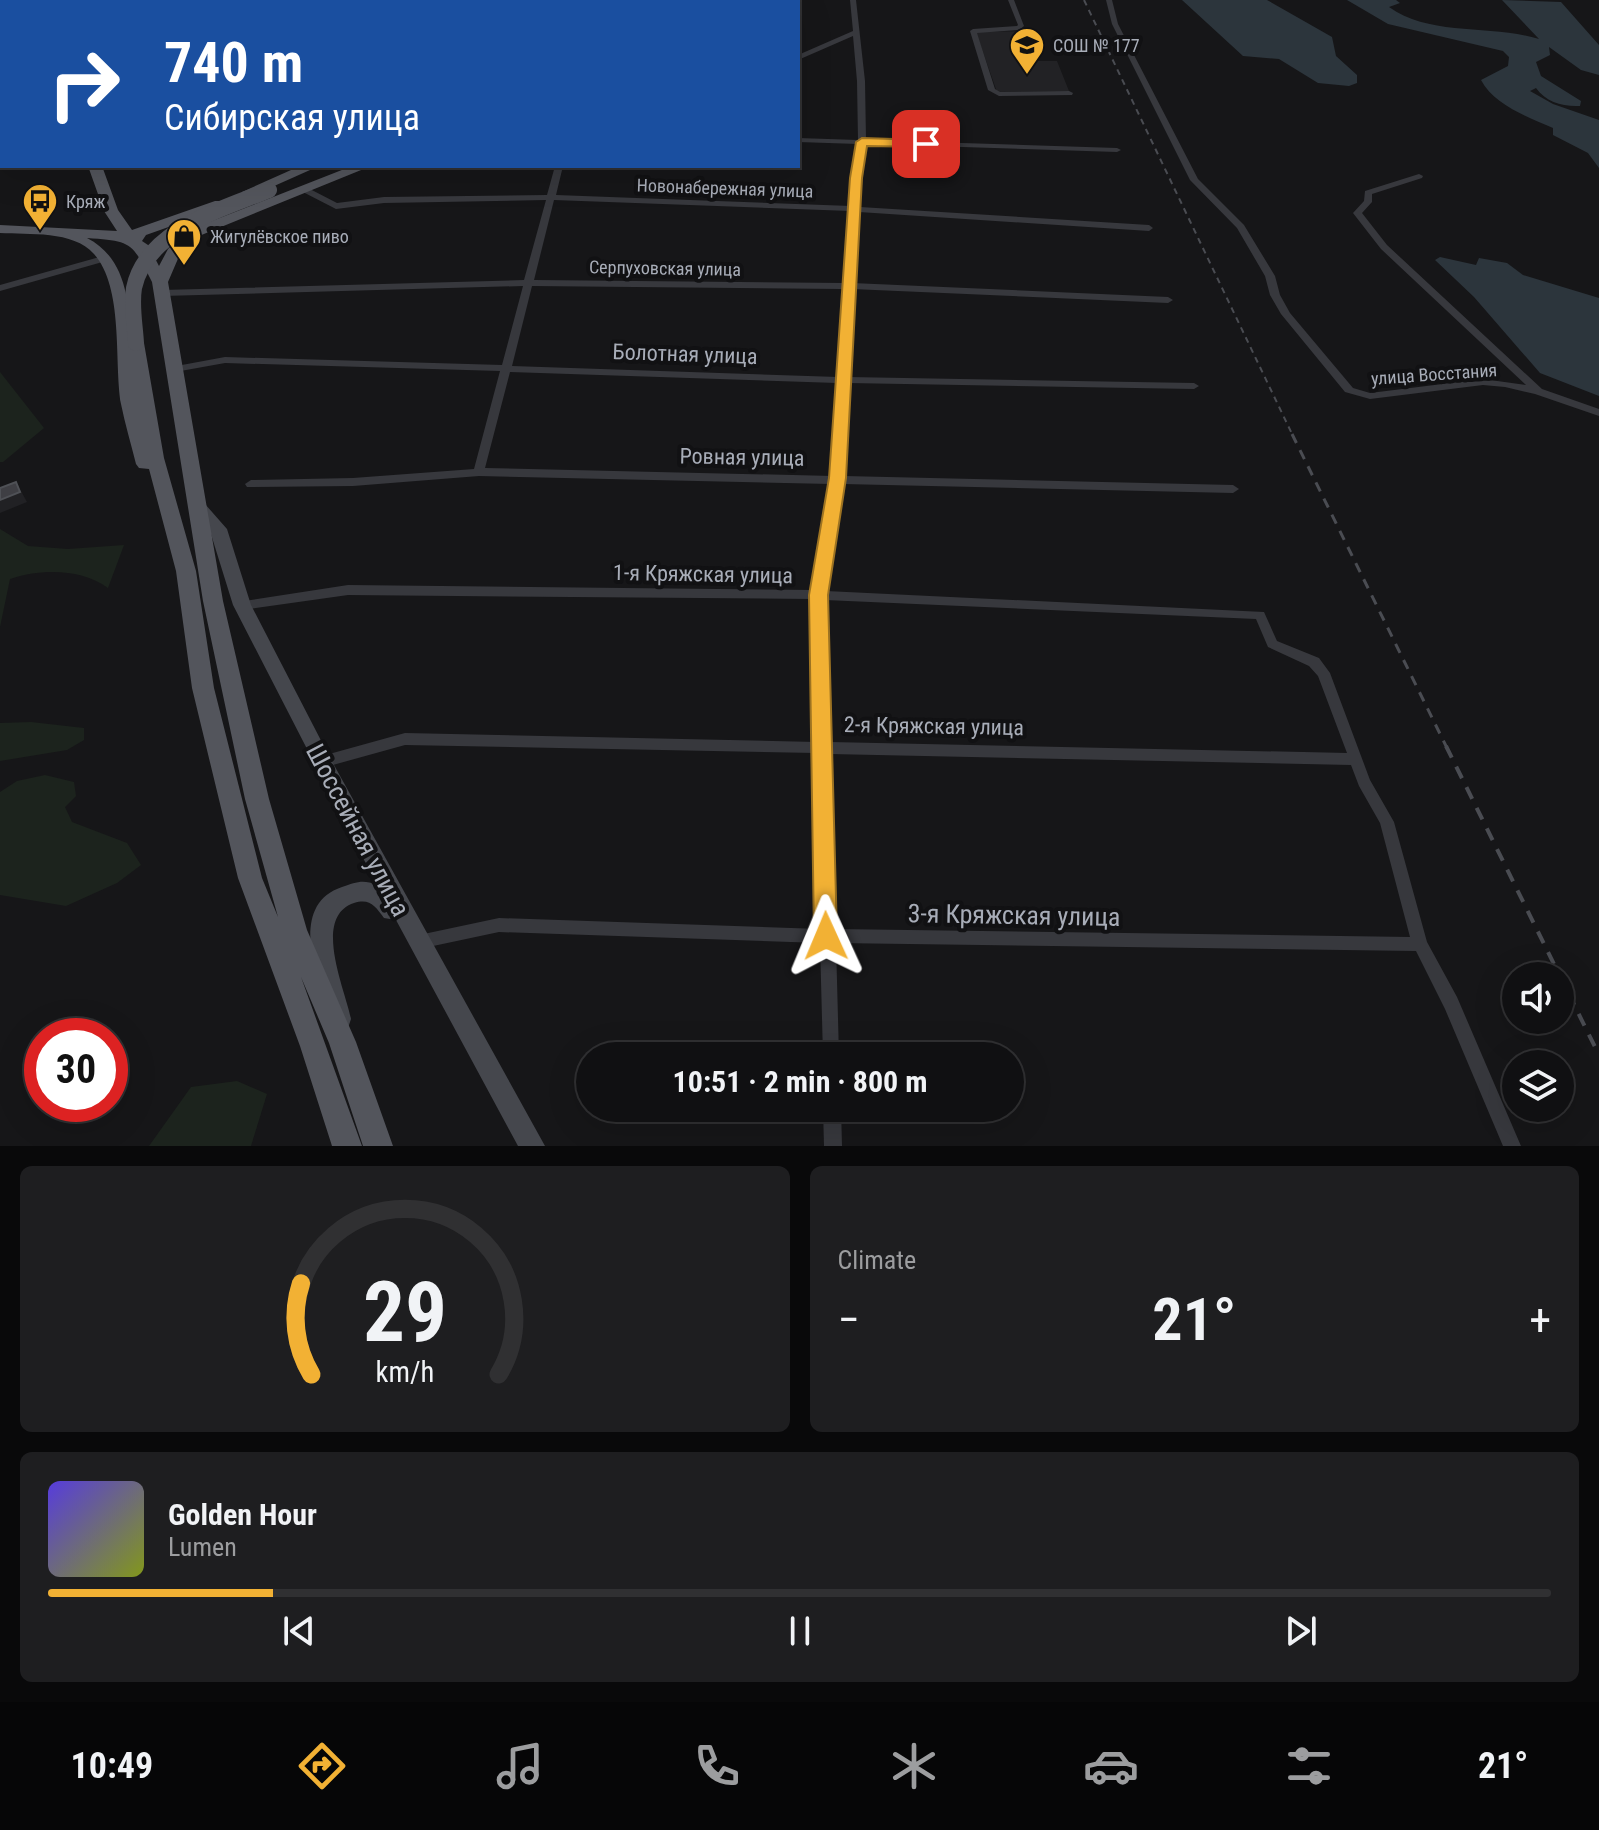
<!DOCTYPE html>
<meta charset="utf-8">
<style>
:root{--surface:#101012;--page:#1e1e20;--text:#f1f3f6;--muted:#9c9d9f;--line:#303032;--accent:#f2b134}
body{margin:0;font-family:"Roboto Condensed",sans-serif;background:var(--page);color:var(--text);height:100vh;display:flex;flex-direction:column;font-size:30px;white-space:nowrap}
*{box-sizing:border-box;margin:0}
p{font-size:26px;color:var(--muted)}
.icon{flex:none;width:44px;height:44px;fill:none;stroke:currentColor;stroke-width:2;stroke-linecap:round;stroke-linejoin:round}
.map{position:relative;height:1146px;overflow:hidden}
.drawer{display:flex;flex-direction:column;gap:20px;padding:20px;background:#09090a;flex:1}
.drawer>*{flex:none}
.banner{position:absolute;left:0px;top:0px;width:800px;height:168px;box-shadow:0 8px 32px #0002,0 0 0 2px var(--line);background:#1a4fa0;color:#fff;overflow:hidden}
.tools{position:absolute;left:1502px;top:962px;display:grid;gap:16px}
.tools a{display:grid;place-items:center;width:72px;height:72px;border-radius:50%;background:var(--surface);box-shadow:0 8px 32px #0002,0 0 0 2px var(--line);font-size:40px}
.speed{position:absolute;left:24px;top:1018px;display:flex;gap:16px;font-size:40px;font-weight:700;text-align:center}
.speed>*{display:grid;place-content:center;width:104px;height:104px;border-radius:50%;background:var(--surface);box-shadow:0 8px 32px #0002,0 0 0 2px var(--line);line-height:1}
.speed .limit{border:12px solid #d22;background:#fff;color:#111}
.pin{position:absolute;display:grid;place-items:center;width:68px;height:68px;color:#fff;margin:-34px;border-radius:16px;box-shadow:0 4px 12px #0006}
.me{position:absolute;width:88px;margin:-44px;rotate:359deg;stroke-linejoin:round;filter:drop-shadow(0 0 6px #0008)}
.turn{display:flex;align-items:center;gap:28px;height:168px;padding:0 32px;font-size:36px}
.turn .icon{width:104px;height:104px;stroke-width:2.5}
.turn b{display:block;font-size:56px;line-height:68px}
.big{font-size:60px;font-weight:700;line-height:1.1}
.drawer .widget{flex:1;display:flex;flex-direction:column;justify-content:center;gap:12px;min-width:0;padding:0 28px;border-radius:12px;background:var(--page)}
.drawer .dial{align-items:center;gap:0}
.dial svg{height:208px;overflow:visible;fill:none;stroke:var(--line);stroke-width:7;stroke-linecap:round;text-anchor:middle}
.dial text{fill:var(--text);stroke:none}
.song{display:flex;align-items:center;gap:24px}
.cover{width:96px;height:96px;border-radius:12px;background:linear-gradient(135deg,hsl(250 70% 55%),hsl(70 70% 35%))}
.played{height:8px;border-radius:4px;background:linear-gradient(90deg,var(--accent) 15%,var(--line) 15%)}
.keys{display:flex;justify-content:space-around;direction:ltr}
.heat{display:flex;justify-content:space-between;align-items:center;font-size:44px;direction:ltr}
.drawer .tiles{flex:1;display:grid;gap:20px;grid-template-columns:1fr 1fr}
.widget:last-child{grid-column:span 2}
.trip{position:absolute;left:576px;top:1042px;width:448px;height:80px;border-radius:40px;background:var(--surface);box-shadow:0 8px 32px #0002,0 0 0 2px var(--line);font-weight:700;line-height:80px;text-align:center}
.menu{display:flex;height:128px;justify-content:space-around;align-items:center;background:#060607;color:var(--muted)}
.menu .icon{width:56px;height:56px}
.menu .current{color:var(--accent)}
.menu b{font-size:36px;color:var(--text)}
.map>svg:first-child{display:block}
.built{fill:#222225}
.green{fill:#1c231d}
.water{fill:#2c353c}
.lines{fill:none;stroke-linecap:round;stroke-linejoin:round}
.minor{fill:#37383d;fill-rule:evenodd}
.secondary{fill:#45474d;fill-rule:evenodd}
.primary{fill:#53555c;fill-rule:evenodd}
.rail-far2{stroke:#4a4c52;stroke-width:2;stroke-dasharray:6 5;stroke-linecap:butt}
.rail-far1{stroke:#4a4c52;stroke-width:3;stroke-dasharray:10 8;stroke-linecap:butt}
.rail{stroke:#4a4c52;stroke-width:4;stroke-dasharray:13 10;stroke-linecap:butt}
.primary-bridge-far1{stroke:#53555c;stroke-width:12}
.primary-bridge{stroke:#53555c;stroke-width:16}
.shaded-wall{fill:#212124}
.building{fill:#3f3f44;stroke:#4f5156;stroke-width:2}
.route{fill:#f2b134;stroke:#9d7322;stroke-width:2}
.labels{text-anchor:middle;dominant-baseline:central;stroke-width:8;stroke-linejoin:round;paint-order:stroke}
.far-poi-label{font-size:18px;fill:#a8adb8;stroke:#111113;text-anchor:start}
.far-street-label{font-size:18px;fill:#a8adb8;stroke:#111113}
.street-label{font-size:22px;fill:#a8adb8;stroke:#111113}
.near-street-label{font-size:26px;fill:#a8adb8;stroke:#111113}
</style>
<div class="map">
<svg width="1599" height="1146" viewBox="0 0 1599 1146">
<rect width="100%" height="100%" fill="#161618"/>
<!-- built -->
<path class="built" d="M1026,31l12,30h19l12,30 -72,1 -21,-60z"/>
<!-- green -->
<g class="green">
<path d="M0,372l44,56 -41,34h-3z"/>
<path d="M0,529l28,17 40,3 56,-4 -16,43c-27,-20 -68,-19 -98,-9l-10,48z"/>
<path d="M31,722l53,6v12l-17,10 -67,11v-38z"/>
<path d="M45,775l29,7 2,14 -11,11 7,15 55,21 14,22 -24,18 -51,23 -66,-11v-103l17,-11z"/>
<path d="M237,1081l30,13 -16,52h-102l42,-59z"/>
</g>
<!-- water -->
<g class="water">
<path d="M1182,0h85l65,37 4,19 21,19v8l-8,3 -31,-3 -39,-24 -36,-3z"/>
<path d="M1347,0h49l4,3 -11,4c42,30 102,17 150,32l-37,-39 59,2 38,43v30l-18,-5 -32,-23 1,8 -14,7 5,14 40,25 -1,5c-17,1 -34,-4 -44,-18l-6,3 23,13 46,16v48l-11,-15 -35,-18v-7c-25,-11 -59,-23 -72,-48l27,-14 1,-9 -6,-6 -115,-27z"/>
<path d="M1440,257l36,8 3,-7 28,5 16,12 76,23v98l-59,-23 -66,-76 -39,-37z"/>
</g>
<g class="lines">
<!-- minor -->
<g class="minor">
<path d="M172,0h10l-3,2h-10z"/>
<path d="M524,0h9l2,2h-9z"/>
<path d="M549,0h9l-2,2h-9z"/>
<path d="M850,0h6l9,81 1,59 251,8 4,2 -4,2 -251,-8 -6,63 289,18 4,3 -4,3 -290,-19 -7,71 316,14 5,3 -5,3 -316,-14 -4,88 346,6 5,3 -5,3 -346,-6 -4,93 389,9 6,4 -6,4 -390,-9 -17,107 438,21 13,29 42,17 11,15 40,107 24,42 33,120 30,55 64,149h-18l-58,-137 -29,-58 -580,-8 3,113h-16l-3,-113 -321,-11 -80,17 -5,-2 -3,-5 3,-5 5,-2 80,-17 321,11 -4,-176 -411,-8 -83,23 -5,-2 -2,-4 2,-4 5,-2 83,-23 411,9 -3,-143 -465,-4 -106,15 -4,-2 -2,-3 2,-3 110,-17 466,5 17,-106 -352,-8 -126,10 -106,1 -2,-3 6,-4 102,-2 121,-9 26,-98 -275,-8 -50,9 -4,-1v-4l54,-10 277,8 21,-79 -361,10 -5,-3 5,-3 362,-10 22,-80 -162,3 -48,6 -35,-18 -1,-2 4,-3 33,17 47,-6 163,-2 8,-29h8l-7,29 295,11 7,-62 -60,-2v-4l60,2 -1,-59 -4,-45 -55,24v-5l55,-24zM554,200l296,11 -7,72 -309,-3zM532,286l310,3 -4,88 -326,-11zM510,372l327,11 -4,93 -348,-8zM825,600l431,19 12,28 41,19 9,10 29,77 -517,-11zM830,754l521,11 8,21 21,37 30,114 -575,-8z"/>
<path d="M1008,0h6l10,26 -5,4 -42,3 18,56 5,3 69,-1 4,2 -1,2 -73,1 -11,-6 -18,-59 3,-2 44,-3 1,-1z"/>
<path d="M1106,0h6l6,24 80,155 46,46 31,51 5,19 10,18 63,75 17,5 113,-14 43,6 -145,-136 -28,-36 11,-12 1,-10 54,-17 4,2 -1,2 -50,16v8l-10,11 25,32 155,144 57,20v7l-64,-22 -30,-7 -22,-2 -113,14 -25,-7 -64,-78 -11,-19 -5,-19 -28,-48 -47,-48 -78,-156z"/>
<path d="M103,256l5,3 -2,2 -106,30v-6z"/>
<path d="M823,1108h18l1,38h-18z"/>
</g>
<!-- secondary -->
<path class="secondary" d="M199,502l6,2 22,25 24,76 78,151 216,390h-27l-122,-226 -12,-2c-9,-12 -14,-20 -30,-15 -42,14 -9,86 -3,116l-3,9 -9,3 -9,-3c-5,-12 -6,-25 -10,-37 -9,-34 -24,-89 22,-104 14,-5 21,-8 35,-2l-144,-280 -23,-74 -20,-23z"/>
<!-- primary -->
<g class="primary">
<path d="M32,0h10l1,2h-10z"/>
<path d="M88,166h14l16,44 14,20 83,-29h10v6l-79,28 -4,6 6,4 11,21 9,-17 21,-19 163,-64h19l-172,70 -19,18 -12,28 55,319 46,198 38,131 49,112 37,104h-30l-34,-103 -28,-66 61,169h-30l-32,-100 -62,-168 -46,-190 -16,-117 -27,-102 -10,-1 -3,-4c-5,-20 -11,-40 -15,-60 -7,-43 3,-116 -27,-150 -21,-24 -65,-19 -94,-21v-8l117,6 -13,-20zM87,238c45,3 45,4 65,44l51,319 42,198 33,118 -16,-39 -48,-190 -18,-117 -32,-113 -20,-115 -2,-3 -10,-1c-4,-39 -6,-81 -45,-101z"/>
<path d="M300,166h19l-65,29 -12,-3z"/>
</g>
<!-- rail-far2 -->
<path class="rail-far2" d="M1084,0l209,436"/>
<!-- rail-far1 -->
<path class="rail-far1" d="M1292,434l155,314"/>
<!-- rail -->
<path class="rail" d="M1446,746l153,309"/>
<!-- primary-bridge-far1 -->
<path class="primary-bridge-far1" d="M264,192l5,-2"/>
<!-- primary-bridge -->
<path class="primary-bridge" d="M136,343c-1,-18 -5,-37 -2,-55 12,-58 89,-79 135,-98"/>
</g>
<!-- shaded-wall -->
<path class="shaded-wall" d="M16,482l11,20 -27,11v-13z"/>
<!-- building -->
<path class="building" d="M16,482l4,10 -20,8v-12z"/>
<!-- route -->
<path class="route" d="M862,138l64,2 6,4 -6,3 -59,-1 -5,32 -16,300 -18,117 9,341 -3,8 -8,3 -9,-3 -3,-8 -5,-341 20,-117 21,-300 6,-36z"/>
<!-- icons -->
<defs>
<g id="school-pin" transform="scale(1.8)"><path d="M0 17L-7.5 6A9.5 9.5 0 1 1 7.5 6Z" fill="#f2b134" stroke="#111113"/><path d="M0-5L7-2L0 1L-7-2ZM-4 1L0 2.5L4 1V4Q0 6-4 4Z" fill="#111"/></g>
<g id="bus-pin" transform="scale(1.8)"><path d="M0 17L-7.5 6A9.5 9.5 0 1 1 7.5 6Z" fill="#f2b134" stroke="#111113"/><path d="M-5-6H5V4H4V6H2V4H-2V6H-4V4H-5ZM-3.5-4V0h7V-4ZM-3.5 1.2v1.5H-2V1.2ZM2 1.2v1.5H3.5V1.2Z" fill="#111"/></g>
<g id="shop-pin" transform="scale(1.8)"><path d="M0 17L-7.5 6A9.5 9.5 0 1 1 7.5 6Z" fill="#f2b134" stroke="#111113"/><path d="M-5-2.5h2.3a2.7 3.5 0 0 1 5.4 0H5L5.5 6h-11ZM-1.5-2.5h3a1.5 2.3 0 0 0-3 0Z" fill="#111"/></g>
</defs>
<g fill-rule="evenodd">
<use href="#school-pin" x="1027" y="45"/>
<use href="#bus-pin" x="40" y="201"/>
<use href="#shop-pin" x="184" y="236"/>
</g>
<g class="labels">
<!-- far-poi labels -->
<g class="far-poi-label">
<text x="1053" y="45">СОШ № 177</text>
<text x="66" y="201">Кряж</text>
<text x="210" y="236">Жигулёвское пиво</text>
</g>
<!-- far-street labels -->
<g class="far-street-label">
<text transform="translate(725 188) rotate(2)">Новонабережная улица</text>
<text transform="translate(665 268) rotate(1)">Серпуховская улица</text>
<text transform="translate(1434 374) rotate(-4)">улица Восстания</text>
</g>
<!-- street labels -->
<g class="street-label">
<text transform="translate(685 354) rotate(2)">Болотная улица</text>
<text transform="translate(742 457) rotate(1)">Ровная улица</text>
<text transform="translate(703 574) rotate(1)">1-я Кряжская улица</text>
<text transform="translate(934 726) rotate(1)">2-я Кряжская улица</text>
</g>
<!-- near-street labels -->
<g class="near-street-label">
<text transform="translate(358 830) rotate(62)">Шоссейная улица</text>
<text transform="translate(1014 915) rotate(1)">3-я Кряжская улица</text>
</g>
</g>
</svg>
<div class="tools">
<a><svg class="icon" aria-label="sound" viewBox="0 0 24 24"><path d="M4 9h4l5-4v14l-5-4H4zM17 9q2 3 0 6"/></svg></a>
<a><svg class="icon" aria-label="layers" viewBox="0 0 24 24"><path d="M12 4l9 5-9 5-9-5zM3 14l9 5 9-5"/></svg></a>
</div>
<div class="speed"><div class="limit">30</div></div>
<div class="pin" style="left:926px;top:144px;background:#d93025"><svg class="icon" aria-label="arrive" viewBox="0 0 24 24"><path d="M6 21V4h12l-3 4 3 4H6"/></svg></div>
<svg class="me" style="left:826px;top:936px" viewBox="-20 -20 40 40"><path d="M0-17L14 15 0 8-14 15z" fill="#f2b134" stroke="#fff" stroke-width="4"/></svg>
<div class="trip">10:51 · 2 min · 800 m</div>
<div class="banner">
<div class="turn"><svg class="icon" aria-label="right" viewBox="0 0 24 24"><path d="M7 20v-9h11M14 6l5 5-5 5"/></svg><div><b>740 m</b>Сибирская улица</div></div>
</div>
</div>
<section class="drawer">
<div class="tiles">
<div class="widget dial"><svg viewBox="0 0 100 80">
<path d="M14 69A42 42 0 1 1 86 69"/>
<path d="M14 69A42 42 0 0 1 10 34" stroke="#f2b134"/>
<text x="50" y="56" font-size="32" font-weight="700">29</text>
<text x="50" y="72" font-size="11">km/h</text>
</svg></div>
<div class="widget"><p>Climate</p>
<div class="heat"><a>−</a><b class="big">21°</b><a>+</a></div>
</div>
<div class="widget">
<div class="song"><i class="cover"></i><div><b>Golden Hour</b><p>Lumen</p></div></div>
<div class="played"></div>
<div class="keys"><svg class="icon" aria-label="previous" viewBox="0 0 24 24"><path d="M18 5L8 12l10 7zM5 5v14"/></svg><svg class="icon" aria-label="pause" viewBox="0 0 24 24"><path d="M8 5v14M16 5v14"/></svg><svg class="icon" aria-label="next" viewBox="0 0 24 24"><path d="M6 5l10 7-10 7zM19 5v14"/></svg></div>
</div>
</div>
</section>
<nav class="menu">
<b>10:49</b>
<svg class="icon current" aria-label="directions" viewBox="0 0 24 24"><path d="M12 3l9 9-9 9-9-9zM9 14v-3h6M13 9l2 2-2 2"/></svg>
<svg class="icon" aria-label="music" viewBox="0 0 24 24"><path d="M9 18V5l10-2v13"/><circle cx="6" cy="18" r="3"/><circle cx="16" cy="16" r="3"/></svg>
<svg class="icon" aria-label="phone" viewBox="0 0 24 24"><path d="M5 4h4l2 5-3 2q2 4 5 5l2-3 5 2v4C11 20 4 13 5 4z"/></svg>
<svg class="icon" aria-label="climate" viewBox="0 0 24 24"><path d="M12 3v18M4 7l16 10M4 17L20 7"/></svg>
<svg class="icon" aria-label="car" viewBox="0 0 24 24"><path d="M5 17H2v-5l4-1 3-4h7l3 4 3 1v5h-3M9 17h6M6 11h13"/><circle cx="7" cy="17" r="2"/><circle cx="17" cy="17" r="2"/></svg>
<svg class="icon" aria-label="filters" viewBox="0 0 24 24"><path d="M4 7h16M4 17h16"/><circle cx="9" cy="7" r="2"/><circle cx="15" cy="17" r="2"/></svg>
<b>21°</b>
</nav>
